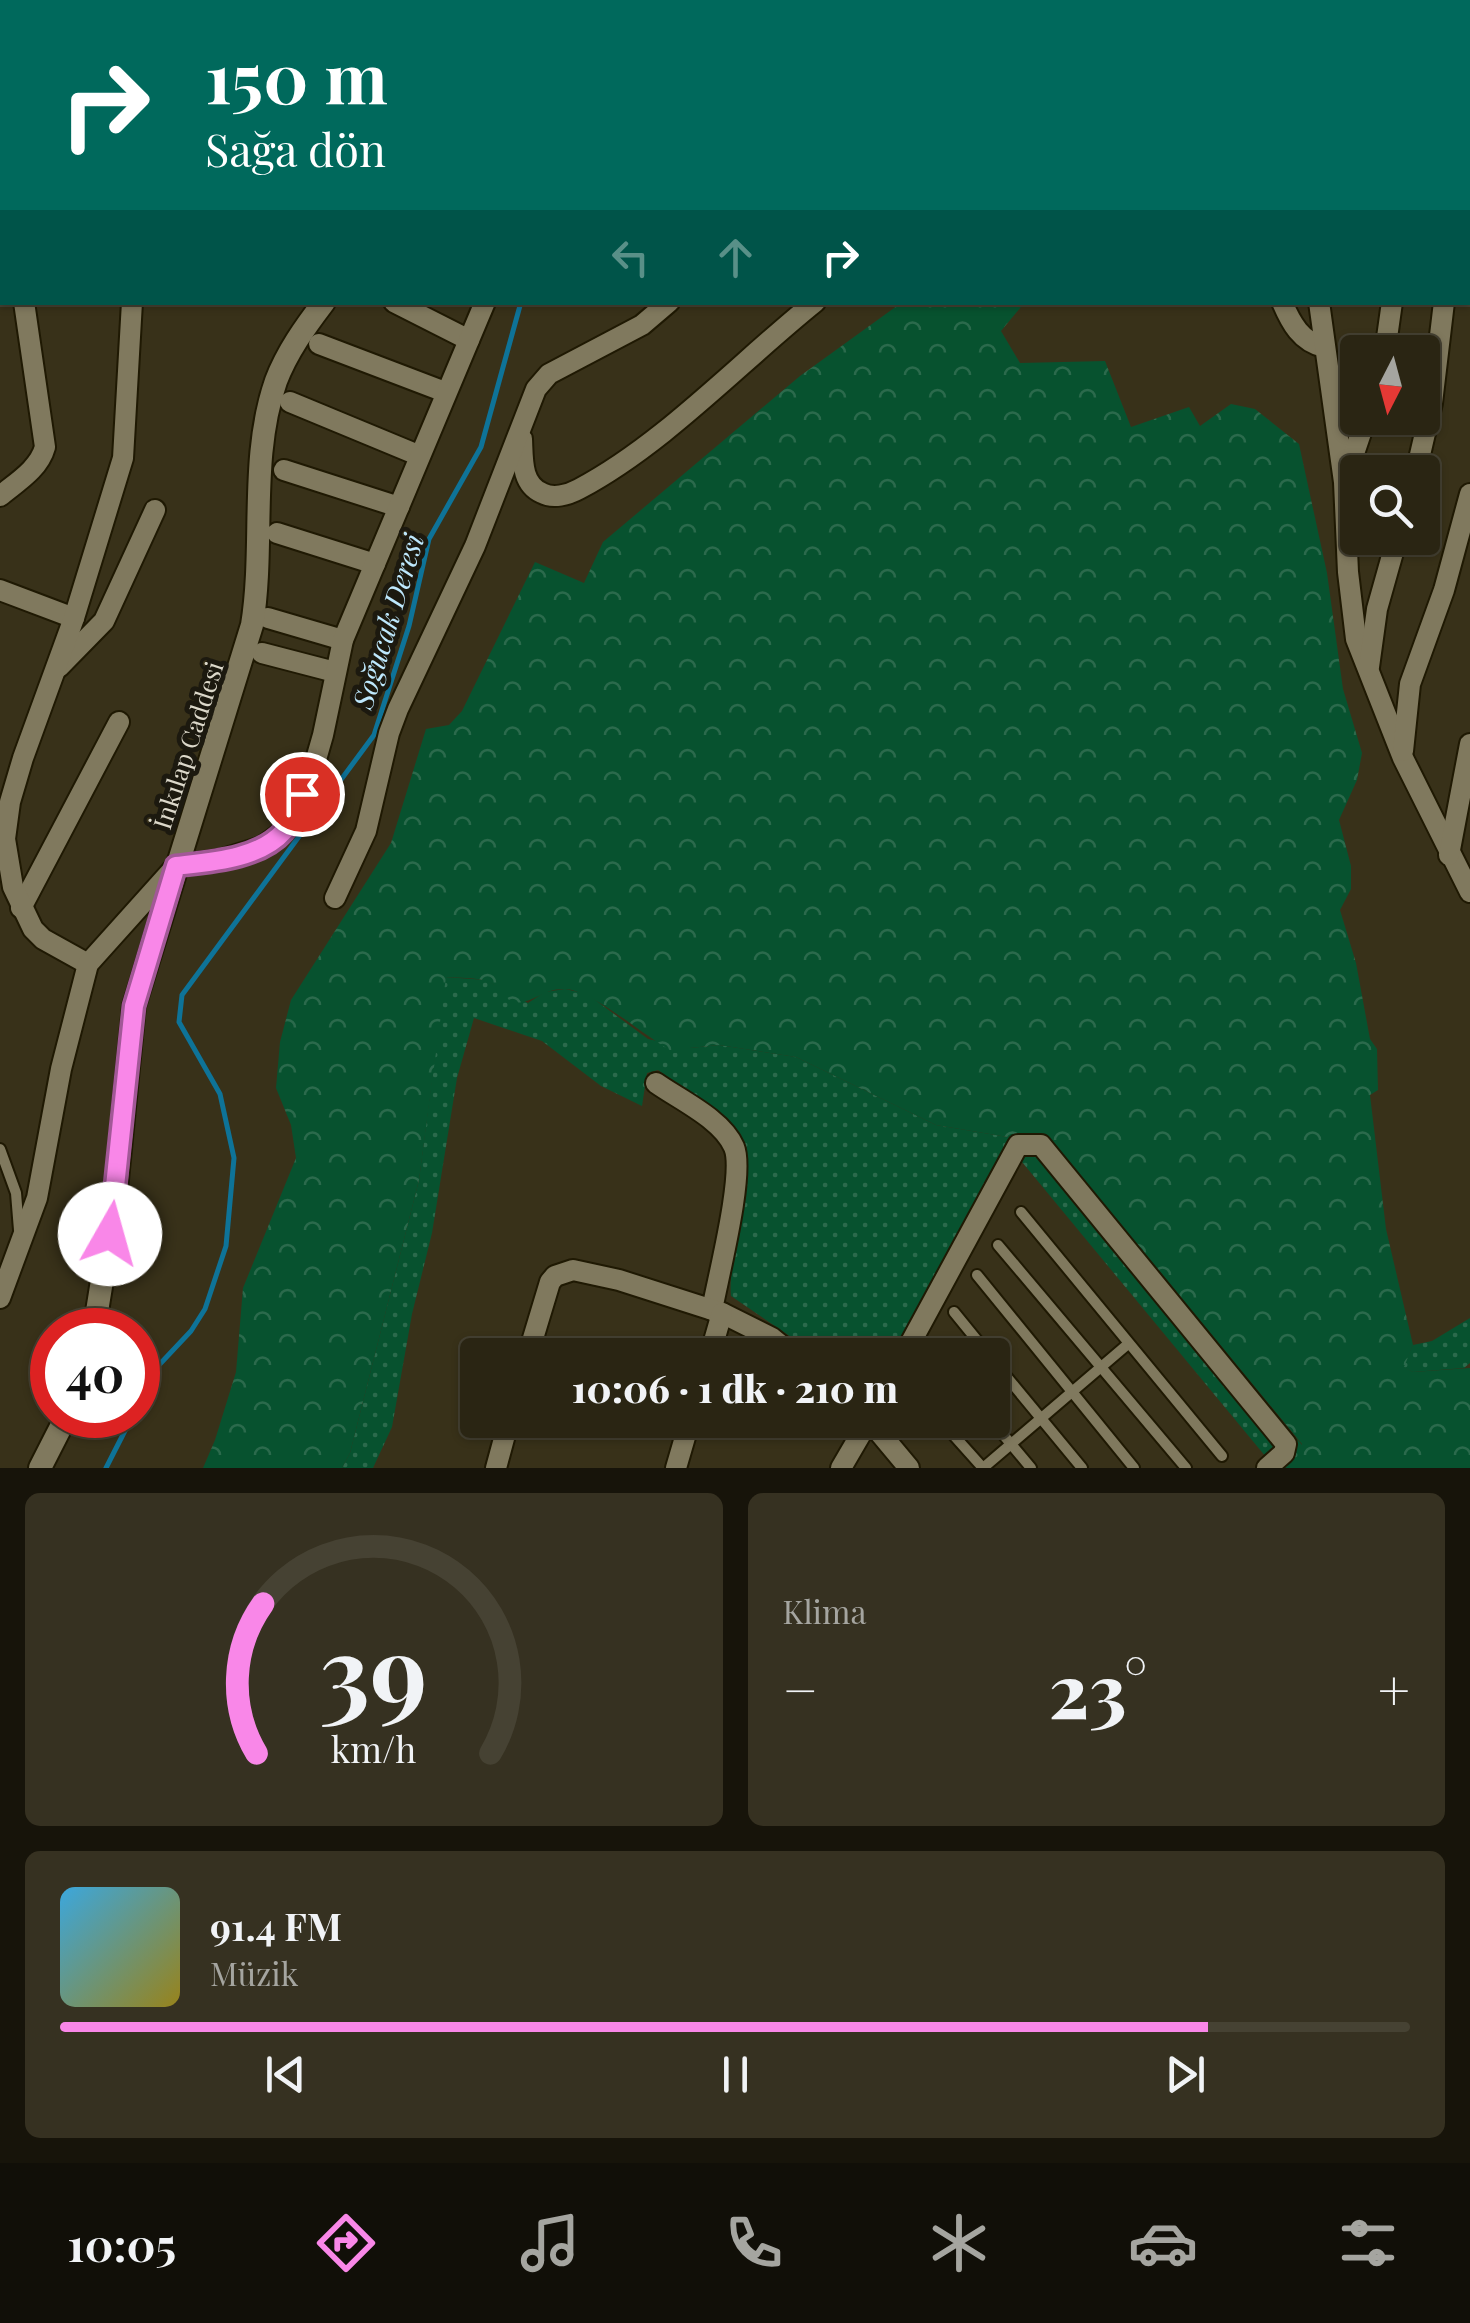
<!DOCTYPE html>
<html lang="tr">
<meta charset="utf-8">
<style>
:root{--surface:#2a2513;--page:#363121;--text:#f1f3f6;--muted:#a5a5a0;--line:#464233;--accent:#f987e8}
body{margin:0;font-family:"Playfair Display",serif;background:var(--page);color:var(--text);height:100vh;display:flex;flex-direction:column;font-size:38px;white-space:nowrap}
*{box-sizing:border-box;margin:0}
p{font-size:32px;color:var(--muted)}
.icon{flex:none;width:55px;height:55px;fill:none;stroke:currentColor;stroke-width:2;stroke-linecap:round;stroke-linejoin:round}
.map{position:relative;height:1468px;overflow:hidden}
.details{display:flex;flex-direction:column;gap:25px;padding:25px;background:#17140a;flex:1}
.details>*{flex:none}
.banner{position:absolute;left:0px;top:0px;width:1470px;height:305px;box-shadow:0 2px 8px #0004,0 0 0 2px var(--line);background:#00695c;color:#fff;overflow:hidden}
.needle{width:65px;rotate:186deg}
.fabs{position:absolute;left:1340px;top:335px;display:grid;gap:20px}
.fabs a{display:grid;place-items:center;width:100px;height:100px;border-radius:10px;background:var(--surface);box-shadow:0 2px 8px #0004,0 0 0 2px var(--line);font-size:50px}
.speed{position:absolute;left:30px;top:1308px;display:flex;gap:20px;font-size:50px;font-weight:700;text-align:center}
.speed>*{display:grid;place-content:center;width:130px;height:130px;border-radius:50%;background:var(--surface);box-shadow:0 2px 8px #0004,0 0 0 2px var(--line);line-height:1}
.speed .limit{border:15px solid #d22;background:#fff;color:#111}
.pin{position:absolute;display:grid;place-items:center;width:85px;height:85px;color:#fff;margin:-42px;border:5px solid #fff;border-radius:50%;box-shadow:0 2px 10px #0007}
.me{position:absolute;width:110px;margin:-55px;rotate:7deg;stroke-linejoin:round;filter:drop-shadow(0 0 8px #0008)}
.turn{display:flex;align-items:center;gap:35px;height:210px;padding:0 40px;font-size:45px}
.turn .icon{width:130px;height:130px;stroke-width:2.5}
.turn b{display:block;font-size:70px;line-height:85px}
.lanes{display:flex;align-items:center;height:95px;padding:0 40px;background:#0003;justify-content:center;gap:50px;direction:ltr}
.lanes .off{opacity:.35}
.big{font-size:75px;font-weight:800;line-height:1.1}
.details .widget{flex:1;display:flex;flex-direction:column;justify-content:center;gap:15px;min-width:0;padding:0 35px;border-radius:15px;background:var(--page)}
.details .dial{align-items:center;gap:0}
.dial svg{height:260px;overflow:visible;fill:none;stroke:var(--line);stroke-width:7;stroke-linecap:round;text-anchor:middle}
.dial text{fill:var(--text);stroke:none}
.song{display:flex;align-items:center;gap:30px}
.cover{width:120px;height:120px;border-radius:15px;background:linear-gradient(135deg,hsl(200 70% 55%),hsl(50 70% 35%))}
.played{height:10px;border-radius:5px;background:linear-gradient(90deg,var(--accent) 85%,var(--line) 85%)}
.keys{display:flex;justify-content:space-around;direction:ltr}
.heat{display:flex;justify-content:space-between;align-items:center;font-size:55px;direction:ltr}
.details .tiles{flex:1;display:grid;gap:25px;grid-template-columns:1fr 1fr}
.widget:last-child{grid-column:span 2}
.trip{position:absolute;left:460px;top:1338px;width:550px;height:100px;border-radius:10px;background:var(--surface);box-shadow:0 2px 8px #0004,0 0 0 2px var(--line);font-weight:800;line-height:100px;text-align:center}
.tab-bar{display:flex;height:160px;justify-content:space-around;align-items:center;background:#110f08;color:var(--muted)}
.tab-bar .icon{width:70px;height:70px}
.tab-bar .selected{color:var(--accent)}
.tab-bar b{font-size:45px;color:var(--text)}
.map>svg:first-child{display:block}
.grass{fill:url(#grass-dots)}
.forest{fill:url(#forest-crowns)}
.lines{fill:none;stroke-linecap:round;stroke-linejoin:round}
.stream{stroke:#0e7398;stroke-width:5}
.service-casing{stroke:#1f1903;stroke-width:14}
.minor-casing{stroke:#1f1903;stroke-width:24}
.tertiary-casing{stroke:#1f1903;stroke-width:26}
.path{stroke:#6f6955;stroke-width:2.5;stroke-dasharray:8 5;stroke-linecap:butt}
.service{stroke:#80795e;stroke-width:10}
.minor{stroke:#80795e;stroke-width:20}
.tertiary{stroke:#80795e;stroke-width:22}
.route-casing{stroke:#a25897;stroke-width:25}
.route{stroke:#f987e8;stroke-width:18}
.labels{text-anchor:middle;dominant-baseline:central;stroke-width:10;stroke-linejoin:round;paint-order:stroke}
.street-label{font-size:25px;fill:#dcd8ca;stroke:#1c190f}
.water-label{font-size:28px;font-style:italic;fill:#bee8fd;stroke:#1c190f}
</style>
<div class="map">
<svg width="1470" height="1468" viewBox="0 0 1470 1468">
<defs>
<pattern id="grass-dots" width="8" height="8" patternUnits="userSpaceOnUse" patternTransform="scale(2.5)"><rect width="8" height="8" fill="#07522f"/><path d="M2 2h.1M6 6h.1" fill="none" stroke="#2b6a4c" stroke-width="1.8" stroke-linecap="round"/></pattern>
<pattern id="forest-crowns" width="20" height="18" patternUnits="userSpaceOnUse" patternTransform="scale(2.5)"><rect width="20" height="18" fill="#07522f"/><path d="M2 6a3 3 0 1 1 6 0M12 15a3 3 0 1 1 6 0" fill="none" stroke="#2b6a4c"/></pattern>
</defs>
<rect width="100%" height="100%" fill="#383119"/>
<!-- grass -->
<g class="grass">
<path d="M445,977l41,3 42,23 17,-11 20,-3 22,5 61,45 42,9 29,-3 77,12 140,68 119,20 247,300v23h-27l-253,-306 -18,-1 -106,194h-87l-20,-18 -60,-41c-5,-52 38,-133 -2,-175 -20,-20 -48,-35 -71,-51l-11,3 -5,33 -41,-20 -59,-45 -68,-23 -17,60 -25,155 -20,81 -20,113 -19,41h-31l8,-15 69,-273z"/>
<path d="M1470,1318v45l-6,5 -51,4 -10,-5 10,-22 19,-4z"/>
</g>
<!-- forest -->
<path class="forest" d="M901,303h135l-15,4 -20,24 19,32 85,-2 26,66 58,-20 11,19 31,-22 24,5 44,35 28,129 16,116 19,64 -5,27 -18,40 12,46v23l-11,21 16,53 14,76 7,10 1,41 -8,5 16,134 27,116 -9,22 9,5 57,-4v100h-168v-24l-247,-299 -119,-20 -140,-68 -77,-12 -29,3 -15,5c-29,-15 -83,-64 -111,-64 -23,0 -27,14 -53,14 -17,-28 -35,-24 -65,-26l-27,203 -69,273 -8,15h-139l12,-28 21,-68 7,-84 53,-130 -5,-33 -15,-37 4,-46 11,-42 100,-157 35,-114 23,-4 13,-14 73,-149 49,21 19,-41 197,-166z"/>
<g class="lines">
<!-- stream -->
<g class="stream">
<path d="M138,1407l21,-42 32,-34 14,-22 21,-63 8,-88 -14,-64 -41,-72 3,-27 192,-260 35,-109 20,-87 52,-92 40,-145"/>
<path d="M106,1468l27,-53"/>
</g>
<!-- service casing -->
<g class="service-casing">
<g id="service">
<path d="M0,1149l16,44 3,37"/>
<path d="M1021,1212l201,244"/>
<path d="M998,1245l188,223"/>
<path d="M977,1275l157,193"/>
<path d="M954,1312l35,43"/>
<path d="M992,1359l90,109"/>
<path d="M940,1420l43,48"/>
<path d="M991,1420l40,48"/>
<path d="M983,1468l145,-124"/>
</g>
</g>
<!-- minor casing -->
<g class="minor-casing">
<g id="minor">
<path d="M811,0l4,2"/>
<path d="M1397,0l1,2"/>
<path d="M1452,0l1,2"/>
<path d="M183,2l2,-2"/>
<path d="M635,2v-2"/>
<path d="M834,2l1,-2"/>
<path d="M979,2l2,-2"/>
<path d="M1144,2l2,-2"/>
<path d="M1292,2l1,-2"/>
<path d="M0,17l2,2"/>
<path d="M1468,38l2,9"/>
<path d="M0,166l2,-16"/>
<path d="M0,184l2,11"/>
<path d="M394,302l75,38"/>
<path d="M1282,302c9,21 19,40 42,45"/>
<path d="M1319,302l25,180 4,90 8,67 47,119 67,134"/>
<path d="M319,344l126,48"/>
<path d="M1385,352l7,-50"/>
<path d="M290,402l128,53"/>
<path d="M522,439c1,20 -1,45 20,54 11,6 26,2 37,-4 85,-45 160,-126 236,-187"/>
<path d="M284,470l115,37"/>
<path d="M1416,472l16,-69 12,-101"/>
<path d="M1346,477l20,-59"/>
<path d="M0,496c17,-14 39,-27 45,-49l-21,-145"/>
<path d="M277,533l98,31"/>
<path d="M0,590l74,28"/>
<path d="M268,618l75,22"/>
<path d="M262,653l73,19"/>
<path d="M59,667l45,-46 51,-111"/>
<path d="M1369,667l8,-58 20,-71"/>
<path d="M1403,751l7,-67 34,-94 26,-96"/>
<path d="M1449,855l21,-111"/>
<path d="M335,898l31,-67 23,-98 9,-24 77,-163 61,-157 13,-15 93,-49 27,-23"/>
<path d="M21,908l98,-186"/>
<path d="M88,964l-45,-25 -10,-10 -20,-42 -8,-48 5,-37 13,-44 51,-140 49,-160 9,-156"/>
<path d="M656,1083c24,17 66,36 78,64 11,26 -16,130 -22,163"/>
<path d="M0,1298l37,-100 24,-129 27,-105 88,-98 44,-6 42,-13 22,-16 8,-12 21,-49 10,-35 20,-95 142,-338"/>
<path d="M528,1355l22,-73 5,-6 18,-6 46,10 103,33 50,25 21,17"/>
<path d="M710,1355l12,-42"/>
<path d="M904,1355l114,-210h23l245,299 -2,9 -17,15"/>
<path d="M869,1420l40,48"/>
<path d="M496,1468l13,-48"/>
<path d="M676,1468l14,-48"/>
<path d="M841,1468l28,-48"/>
</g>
</g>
<!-- tertiary casing -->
<g class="tertiary-casing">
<g id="tertiary">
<path d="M139,0v2"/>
<path d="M385,2l2,-2"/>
<path d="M593,2l2,-2"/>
<path d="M94,1330l21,-130 19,-194 118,-381c13,-80 -3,-167 24,-244 11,-29 29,-54 48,-79"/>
<path d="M40,1468l27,-53"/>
</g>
</g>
<!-- path -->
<path class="path" d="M0,271l2,-3"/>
<!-- service -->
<use href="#service" class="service"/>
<!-- minor -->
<use href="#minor" class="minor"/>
<!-- tertiary -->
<use href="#tertiary" class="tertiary"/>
</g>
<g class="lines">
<!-- route casing -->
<g class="route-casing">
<path id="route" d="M110,1234l24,-228 42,-140c34,-4 84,-7 108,-35 9,-10 13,-24 18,-37"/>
</g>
<!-- route -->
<use href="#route" class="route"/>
</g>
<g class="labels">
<!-- street labels -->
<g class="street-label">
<text transform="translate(187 745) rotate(-72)">İnkılap Caddesi</text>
</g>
<!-- water labels -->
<g class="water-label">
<text transform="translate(387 621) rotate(-73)">Soğucak Deresi</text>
</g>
</g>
</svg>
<div class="fabs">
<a><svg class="needle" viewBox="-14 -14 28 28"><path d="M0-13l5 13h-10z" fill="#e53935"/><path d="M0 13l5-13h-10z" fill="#a5a5a0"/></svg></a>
<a><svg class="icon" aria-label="search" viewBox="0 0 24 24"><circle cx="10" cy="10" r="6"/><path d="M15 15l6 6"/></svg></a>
</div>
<div class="speed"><div class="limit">40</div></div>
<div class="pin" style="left:302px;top:794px;background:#d93025"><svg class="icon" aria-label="arrive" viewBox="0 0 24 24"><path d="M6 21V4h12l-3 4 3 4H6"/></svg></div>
<svg class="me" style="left:110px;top:1234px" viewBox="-20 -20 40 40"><circle r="19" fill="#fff"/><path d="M0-13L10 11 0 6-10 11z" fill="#f987e8"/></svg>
<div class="trip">10:06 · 1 dk · 210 m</div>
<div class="banner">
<div class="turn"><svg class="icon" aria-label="right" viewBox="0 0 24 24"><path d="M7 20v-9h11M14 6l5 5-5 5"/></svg><div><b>150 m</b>Sağa dön</div></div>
<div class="lanes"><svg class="icon off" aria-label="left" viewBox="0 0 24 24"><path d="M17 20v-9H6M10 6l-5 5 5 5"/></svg><svg class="icon off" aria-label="ahead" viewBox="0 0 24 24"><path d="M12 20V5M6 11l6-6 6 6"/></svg><svg class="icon" aria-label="right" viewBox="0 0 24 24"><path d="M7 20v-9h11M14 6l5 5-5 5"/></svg></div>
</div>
</div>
<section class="details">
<div class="tiles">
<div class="widget dial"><svg viewBox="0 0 100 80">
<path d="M14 69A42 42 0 1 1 86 69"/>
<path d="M14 69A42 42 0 0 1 16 23" stroke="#f987e8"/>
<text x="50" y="56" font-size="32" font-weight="700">39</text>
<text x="50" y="72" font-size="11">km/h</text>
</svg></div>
<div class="widget"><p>Klima</p>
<div class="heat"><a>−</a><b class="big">23°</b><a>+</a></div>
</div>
<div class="widget">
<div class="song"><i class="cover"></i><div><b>91.4 FM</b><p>Müzik</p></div></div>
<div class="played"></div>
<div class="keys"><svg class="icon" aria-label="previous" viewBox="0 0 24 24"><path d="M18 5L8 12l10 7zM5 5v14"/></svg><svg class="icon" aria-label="pause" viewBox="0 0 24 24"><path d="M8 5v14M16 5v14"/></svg><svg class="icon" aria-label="next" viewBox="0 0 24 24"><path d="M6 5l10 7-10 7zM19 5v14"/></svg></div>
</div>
</div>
</section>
<nav class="tab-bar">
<b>10:05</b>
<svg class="icon selected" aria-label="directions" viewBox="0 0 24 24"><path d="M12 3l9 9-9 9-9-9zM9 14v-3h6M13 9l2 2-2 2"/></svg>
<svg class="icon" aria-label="music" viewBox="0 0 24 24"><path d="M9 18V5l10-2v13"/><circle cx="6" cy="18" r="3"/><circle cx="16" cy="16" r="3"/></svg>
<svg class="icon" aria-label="phone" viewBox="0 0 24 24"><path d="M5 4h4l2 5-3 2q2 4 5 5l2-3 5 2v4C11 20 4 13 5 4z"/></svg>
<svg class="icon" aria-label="climate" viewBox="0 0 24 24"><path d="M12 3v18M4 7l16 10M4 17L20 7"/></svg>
<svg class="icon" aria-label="car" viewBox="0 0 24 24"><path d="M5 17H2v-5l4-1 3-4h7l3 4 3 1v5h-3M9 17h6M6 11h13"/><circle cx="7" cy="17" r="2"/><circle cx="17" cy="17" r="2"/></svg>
<svg class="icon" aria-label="filters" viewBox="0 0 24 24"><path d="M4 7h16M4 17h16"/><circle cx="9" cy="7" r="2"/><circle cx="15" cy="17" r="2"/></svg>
</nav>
